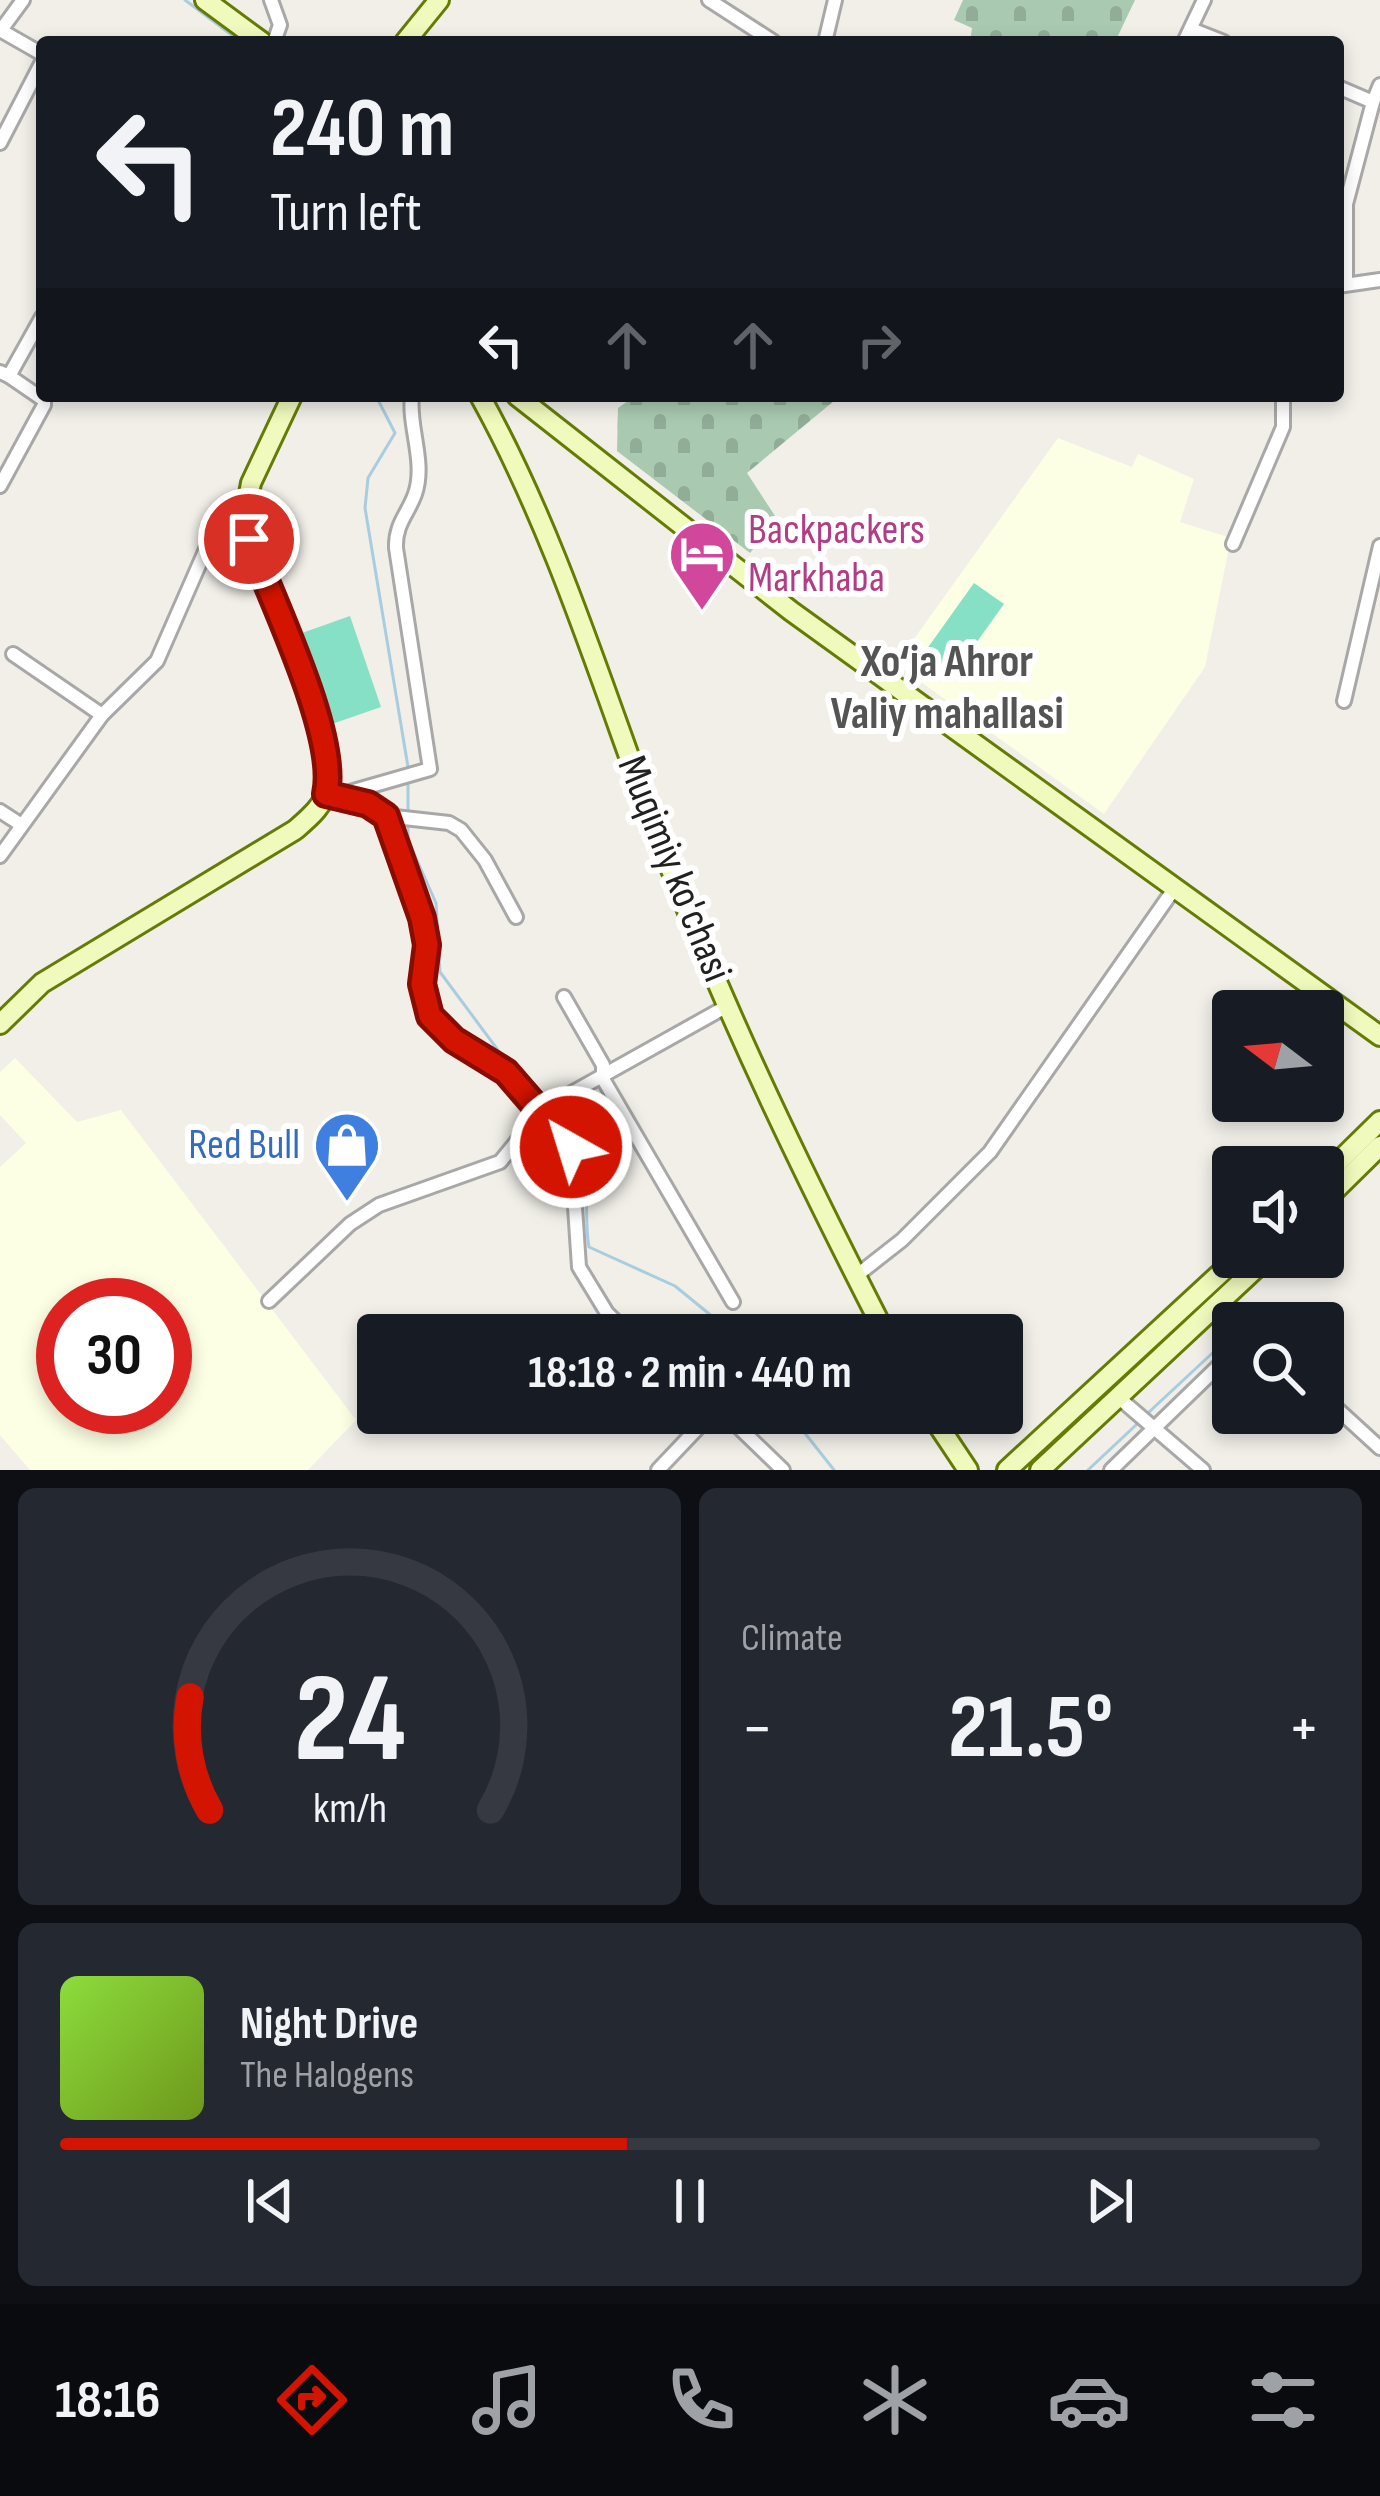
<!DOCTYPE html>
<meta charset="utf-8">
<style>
:root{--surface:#171b24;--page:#242831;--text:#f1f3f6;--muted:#9ea1a6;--line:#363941;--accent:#d21400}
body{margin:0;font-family:"Sofia Sans Condensed",sans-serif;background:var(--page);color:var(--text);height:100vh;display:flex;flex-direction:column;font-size:45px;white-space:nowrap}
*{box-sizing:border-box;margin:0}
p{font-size:39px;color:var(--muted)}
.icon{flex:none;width:66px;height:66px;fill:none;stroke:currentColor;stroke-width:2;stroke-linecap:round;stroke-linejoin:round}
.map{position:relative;height:1470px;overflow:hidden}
.details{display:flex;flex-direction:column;gap:18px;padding:18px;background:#0d0f14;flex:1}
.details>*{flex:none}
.hud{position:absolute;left:36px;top:36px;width:1308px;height:366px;border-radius:12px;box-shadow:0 6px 18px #0003;background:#171b24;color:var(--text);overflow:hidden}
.needle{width:78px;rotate:286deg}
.buttons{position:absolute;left:1212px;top:990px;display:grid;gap:24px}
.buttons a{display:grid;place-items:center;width:132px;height:132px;border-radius:12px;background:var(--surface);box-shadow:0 6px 18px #0003;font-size:60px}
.speed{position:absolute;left:36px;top:1278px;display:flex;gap:24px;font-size:60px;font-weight:700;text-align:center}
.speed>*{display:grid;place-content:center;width:156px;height:156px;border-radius:50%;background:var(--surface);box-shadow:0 6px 18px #0003;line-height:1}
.speed .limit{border:18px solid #d22;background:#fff;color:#111}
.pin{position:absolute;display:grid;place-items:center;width:102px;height:102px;color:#fff;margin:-51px;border:6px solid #fff;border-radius:50%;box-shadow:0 3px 12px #0007}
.me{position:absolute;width:132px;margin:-66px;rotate:321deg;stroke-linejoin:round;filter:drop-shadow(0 0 9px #0008)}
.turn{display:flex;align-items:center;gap:42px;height:252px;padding:0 36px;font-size:54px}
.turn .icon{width:156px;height:156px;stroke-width:2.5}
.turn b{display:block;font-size:84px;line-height:102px}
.lanes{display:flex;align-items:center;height:114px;padding:0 36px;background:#0003;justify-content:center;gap:60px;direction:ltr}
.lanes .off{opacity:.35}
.big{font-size:90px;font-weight:700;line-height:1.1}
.details .widget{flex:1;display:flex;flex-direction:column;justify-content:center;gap:18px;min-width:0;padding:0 42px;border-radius:18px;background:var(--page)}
.details .dial{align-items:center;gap:0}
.dial svg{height:312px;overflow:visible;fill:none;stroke:var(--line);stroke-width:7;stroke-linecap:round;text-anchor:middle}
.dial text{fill:var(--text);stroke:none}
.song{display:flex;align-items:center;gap:36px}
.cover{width:144px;height:144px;border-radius:18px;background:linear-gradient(135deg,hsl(90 70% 55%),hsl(80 70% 35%))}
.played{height:12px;border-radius:6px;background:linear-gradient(90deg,var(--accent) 45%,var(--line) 45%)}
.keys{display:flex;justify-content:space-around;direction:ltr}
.heat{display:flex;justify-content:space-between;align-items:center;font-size:66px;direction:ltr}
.details .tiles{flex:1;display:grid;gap:18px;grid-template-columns:1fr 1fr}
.widget:last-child{grid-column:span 2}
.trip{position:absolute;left:357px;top:1314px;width:666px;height:120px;border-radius:12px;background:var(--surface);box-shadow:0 6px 18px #0003;font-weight:700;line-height:120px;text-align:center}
.tab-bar{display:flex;height:192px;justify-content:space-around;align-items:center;background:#090b0e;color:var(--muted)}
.tab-bar .icon{width:84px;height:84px}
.tab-bar .current{color:var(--accent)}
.tab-bar b{font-size:54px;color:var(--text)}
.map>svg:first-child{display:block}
.education{fill:#fcffe3;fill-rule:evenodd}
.cemetery{fill:url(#cemetery-stones)}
.pitch{fill:#86e0c6}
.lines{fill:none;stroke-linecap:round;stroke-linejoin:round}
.stream{stroke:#a8cddf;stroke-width:3}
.street-casing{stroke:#a8a8a8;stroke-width:18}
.secondary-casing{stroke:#647c04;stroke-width:24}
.street{stroke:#fff;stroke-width:12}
.secondary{stroke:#f1fabd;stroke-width:18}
.route-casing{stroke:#880d00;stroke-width:30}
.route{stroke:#d21400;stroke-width:21}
.labels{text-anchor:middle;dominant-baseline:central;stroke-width:12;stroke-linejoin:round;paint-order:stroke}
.hotel-label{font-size:42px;fill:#b23c85;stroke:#fff;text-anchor:start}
.street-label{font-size:42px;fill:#212121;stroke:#fff}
.shop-label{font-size:42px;fill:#366cbe;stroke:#fff;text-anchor:end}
.neighbourhood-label{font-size:45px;font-weight:bold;fill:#545454;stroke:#fff}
</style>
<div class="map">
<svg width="1380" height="1470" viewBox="0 0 1380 1470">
<defs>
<pattern id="cemetery-stones" width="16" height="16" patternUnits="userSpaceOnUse" patternTransform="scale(3)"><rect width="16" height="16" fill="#a9cab1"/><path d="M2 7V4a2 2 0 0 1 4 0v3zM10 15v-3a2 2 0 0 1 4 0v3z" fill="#91ad98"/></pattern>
</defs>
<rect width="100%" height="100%" fill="#f1efe8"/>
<!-- education -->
<g class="education">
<path d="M1058,438l74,29 6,-13 56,25 -14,43 51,16 -26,129 -101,147 -208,-150z"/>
<path d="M15,1058l62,64 44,-12 235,310 -48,50h-278l-30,-35v-268l26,-24 -26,-28v-43zM63,1305h102v102h-102z"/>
</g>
<!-- cemetery -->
<g class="cemetery">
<path d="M963,0h172l-20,42h-145l2,-14 -18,-8z"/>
<path d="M635,396h205l-93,77 30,46 -27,34 -133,-102 1,-43z"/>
</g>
<!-- pitch -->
<g class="pitch">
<path d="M974,583l30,21 -50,70 -30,-21z"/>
<path d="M350,616l31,91 -49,17 -30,-91z"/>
</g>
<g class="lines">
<!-- stream -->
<g class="stream">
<path d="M185,0l56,42"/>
<path d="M376,396l19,37 -27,45 -3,30 43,259"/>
<path d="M408,809v-24"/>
<path d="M408,828v12l28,63 4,69 69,93 34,36"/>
<path d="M556,1115l17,25"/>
<path d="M578,1148c14,28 5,67 11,99l86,39 60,49"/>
<path d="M1149,1412l71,-66 9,3"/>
<path d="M789,1413l45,57"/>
<path d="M1088,1470l48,-45"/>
</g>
<!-- street casing -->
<g class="street-casing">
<g id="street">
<path d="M271,0l9,25 -6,17"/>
<path d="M709,0l65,42"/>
<path d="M1191,29l33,13"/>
<path d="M0,30l42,24"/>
<path d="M1,30l22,-30"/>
<path d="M825,42l10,-42"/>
<path d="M1184,42l20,-42"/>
<path d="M1338,87l35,15 7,-17"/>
<path d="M0,143l42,-81"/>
<path d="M1346,284v-80l27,-102"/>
<path d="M1338,286l42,-6"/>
<path d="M0,372l9,4 33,-59"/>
<path d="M0,486l44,-81v-5l-35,-24"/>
<path d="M1233,544l50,-117v-31"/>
<path d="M13,654l89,61"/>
<path d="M1344,701l36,-155"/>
<path d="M336,796l94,-27 -34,-221c-1,-24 12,-34 19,-54 11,-32 -7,-68 -3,-98"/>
<path d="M339,797l47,19 63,7 12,7 24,30 31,57"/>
<path d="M0,811l20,13"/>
<path d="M386,816l36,102 5,27 -5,39 8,32 24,24 51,32 66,75 8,120 28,46 23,22"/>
<path d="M0,856l102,-141 55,-54 60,-137 28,-17"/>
<path d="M564,997l39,68v14l130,223"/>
<path d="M856,1276l46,-36 88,-88 184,-263"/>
<path d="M269,1301l81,-77 29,-19 121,-43 43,-53 186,-104"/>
<path d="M1220,1304l21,19"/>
<path d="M1323,1396l57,52"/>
<path d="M1119,1398l84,72"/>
<path d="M724,1413l59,57"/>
<path d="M658,1470l54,-57"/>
<path d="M1111,1470l122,-118"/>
</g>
</g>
<!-- secondary casing -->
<g class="secondary-casing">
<g id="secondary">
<path d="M205,0l57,42"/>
<path d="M405,42l34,-42"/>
<path d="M480,396c81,146 128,311 188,466 62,161 139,319 218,473"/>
<path d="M517,396l274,215 589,425"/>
<path d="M0,1024l42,-41 253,-153c14,-12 30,-25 33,-44 12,-71 -72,-193 -83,-270l6,-33 41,-87"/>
<path d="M1323,1177l57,-56"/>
<path d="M1323,1202l57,-56"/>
<path d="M930,1413l38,57"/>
<path d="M1007,1470l231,-213"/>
<path d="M1040,1470l228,-213"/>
</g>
</g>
<!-- street -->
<use href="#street" class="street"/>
<!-- secondary -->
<use href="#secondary" class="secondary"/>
</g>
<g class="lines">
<!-- route casing -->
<g class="route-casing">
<path id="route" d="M249,539c22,60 90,197 77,255l42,10 18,12 36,102 5,27 -5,39 8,32 24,24 52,32 65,75"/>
</g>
<!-- route -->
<use href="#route" class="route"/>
</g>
<!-- icons -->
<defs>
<g id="hotel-pin" transform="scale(3.45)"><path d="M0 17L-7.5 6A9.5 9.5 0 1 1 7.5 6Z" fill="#d1479c" stroke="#fff"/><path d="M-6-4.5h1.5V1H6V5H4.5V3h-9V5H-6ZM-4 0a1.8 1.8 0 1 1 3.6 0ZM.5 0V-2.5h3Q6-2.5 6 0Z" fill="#fff"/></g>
<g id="shop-pin" transform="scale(3.45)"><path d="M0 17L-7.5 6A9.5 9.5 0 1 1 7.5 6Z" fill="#3f7fe0" stroke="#fff"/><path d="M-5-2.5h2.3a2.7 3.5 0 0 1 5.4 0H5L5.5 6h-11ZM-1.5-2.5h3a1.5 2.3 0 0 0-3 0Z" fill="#fff"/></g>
</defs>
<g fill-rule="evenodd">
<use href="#hotel-pin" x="702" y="554"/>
<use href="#shop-pin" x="347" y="1145"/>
</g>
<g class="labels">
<!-- hotel labels -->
<g class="hotel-label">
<text x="748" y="530">Backpackers<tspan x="748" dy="48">Markhaba</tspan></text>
</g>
<!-- street labels -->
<g class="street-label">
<text transform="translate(674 869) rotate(68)">Muqimiy ko'chasi</text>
</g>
<!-- shop labels -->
<g class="shop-label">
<text x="300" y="1145">Red Bull</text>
</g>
<!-- neighbourhood labels -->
<g class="neighbourhood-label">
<text x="947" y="662">Xo‘ja Ahror<tspan x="947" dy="52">Valiy mahallasi</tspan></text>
</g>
</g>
</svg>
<div class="buttons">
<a><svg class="needle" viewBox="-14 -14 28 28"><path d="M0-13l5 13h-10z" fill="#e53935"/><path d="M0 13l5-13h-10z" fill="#9ea1a6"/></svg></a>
<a><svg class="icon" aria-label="sound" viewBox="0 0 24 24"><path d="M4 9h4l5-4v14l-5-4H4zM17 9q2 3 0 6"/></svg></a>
<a><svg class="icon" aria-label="search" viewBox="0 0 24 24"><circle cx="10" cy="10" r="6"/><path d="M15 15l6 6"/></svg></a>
</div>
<div class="speed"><div class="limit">30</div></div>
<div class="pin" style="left:249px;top:539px;background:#d93025"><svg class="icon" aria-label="arrive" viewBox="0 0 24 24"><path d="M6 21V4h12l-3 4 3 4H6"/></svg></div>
<svg class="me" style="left:571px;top:1147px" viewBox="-20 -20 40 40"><circle r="17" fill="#d21400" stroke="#fff" stroke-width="3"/><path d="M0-11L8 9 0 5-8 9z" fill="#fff"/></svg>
<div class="trip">18:18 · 2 min · 440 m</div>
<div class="hud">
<div class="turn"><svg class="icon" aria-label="left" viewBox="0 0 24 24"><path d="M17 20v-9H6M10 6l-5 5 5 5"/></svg><div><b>240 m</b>Turn left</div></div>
<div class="lanes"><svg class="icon" aria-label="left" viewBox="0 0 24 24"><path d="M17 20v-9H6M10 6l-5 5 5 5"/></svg><svg class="icon off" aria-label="ahead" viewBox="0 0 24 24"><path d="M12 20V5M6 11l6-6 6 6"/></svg><svg class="icon off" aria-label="ahead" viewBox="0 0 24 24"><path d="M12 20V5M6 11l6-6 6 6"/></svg><svg class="icon off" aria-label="right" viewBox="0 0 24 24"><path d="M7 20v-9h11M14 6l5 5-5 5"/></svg></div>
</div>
</div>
<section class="details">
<div class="tiles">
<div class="widget dial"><svg viewBox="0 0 100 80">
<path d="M14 69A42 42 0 1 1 86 69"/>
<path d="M14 69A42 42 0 0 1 9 40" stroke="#d21400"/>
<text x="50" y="56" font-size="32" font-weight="700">24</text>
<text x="50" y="72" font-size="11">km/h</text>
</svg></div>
<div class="widget"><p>Climate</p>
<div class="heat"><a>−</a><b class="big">21.5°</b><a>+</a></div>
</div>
<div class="widget">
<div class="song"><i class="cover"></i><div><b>Night Drive</b><p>The Halogens</p></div></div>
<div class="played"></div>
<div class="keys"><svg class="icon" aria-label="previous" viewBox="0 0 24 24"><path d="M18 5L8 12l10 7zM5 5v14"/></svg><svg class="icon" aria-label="pause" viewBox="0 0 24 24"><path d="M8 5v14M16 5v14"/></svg><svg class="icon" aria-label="next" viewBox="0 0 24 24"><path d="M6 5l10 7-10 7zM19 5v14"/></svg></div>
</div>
</div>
</section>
<nav class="tab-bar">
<b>18:16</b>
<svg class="icon current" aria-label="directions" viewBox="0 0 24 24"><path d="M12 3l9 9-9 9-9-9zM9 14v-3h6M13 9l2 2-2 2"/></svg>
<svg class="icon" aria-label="music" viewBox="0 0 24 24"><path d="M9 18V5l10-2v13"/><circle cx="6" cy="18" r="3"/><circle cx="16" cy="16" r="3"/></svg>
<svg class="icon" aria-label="phone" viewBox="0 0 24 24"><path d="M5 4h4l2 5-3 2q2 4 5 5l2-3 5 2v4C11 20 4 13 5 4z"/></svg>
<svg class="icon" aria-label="climate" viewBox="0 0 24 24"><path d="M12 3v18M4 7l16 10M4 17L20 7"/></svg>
<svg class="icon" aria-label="car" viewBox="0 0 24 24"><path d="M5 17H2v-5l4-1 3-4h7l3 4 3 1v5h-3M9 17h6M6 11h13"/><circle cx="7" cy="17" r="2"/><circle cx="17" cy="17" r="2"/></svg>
<svg class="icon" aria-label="filters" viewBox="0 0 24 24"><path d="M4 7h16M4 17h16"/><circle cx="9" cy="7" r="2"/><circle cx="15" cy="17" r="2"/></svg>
</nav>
